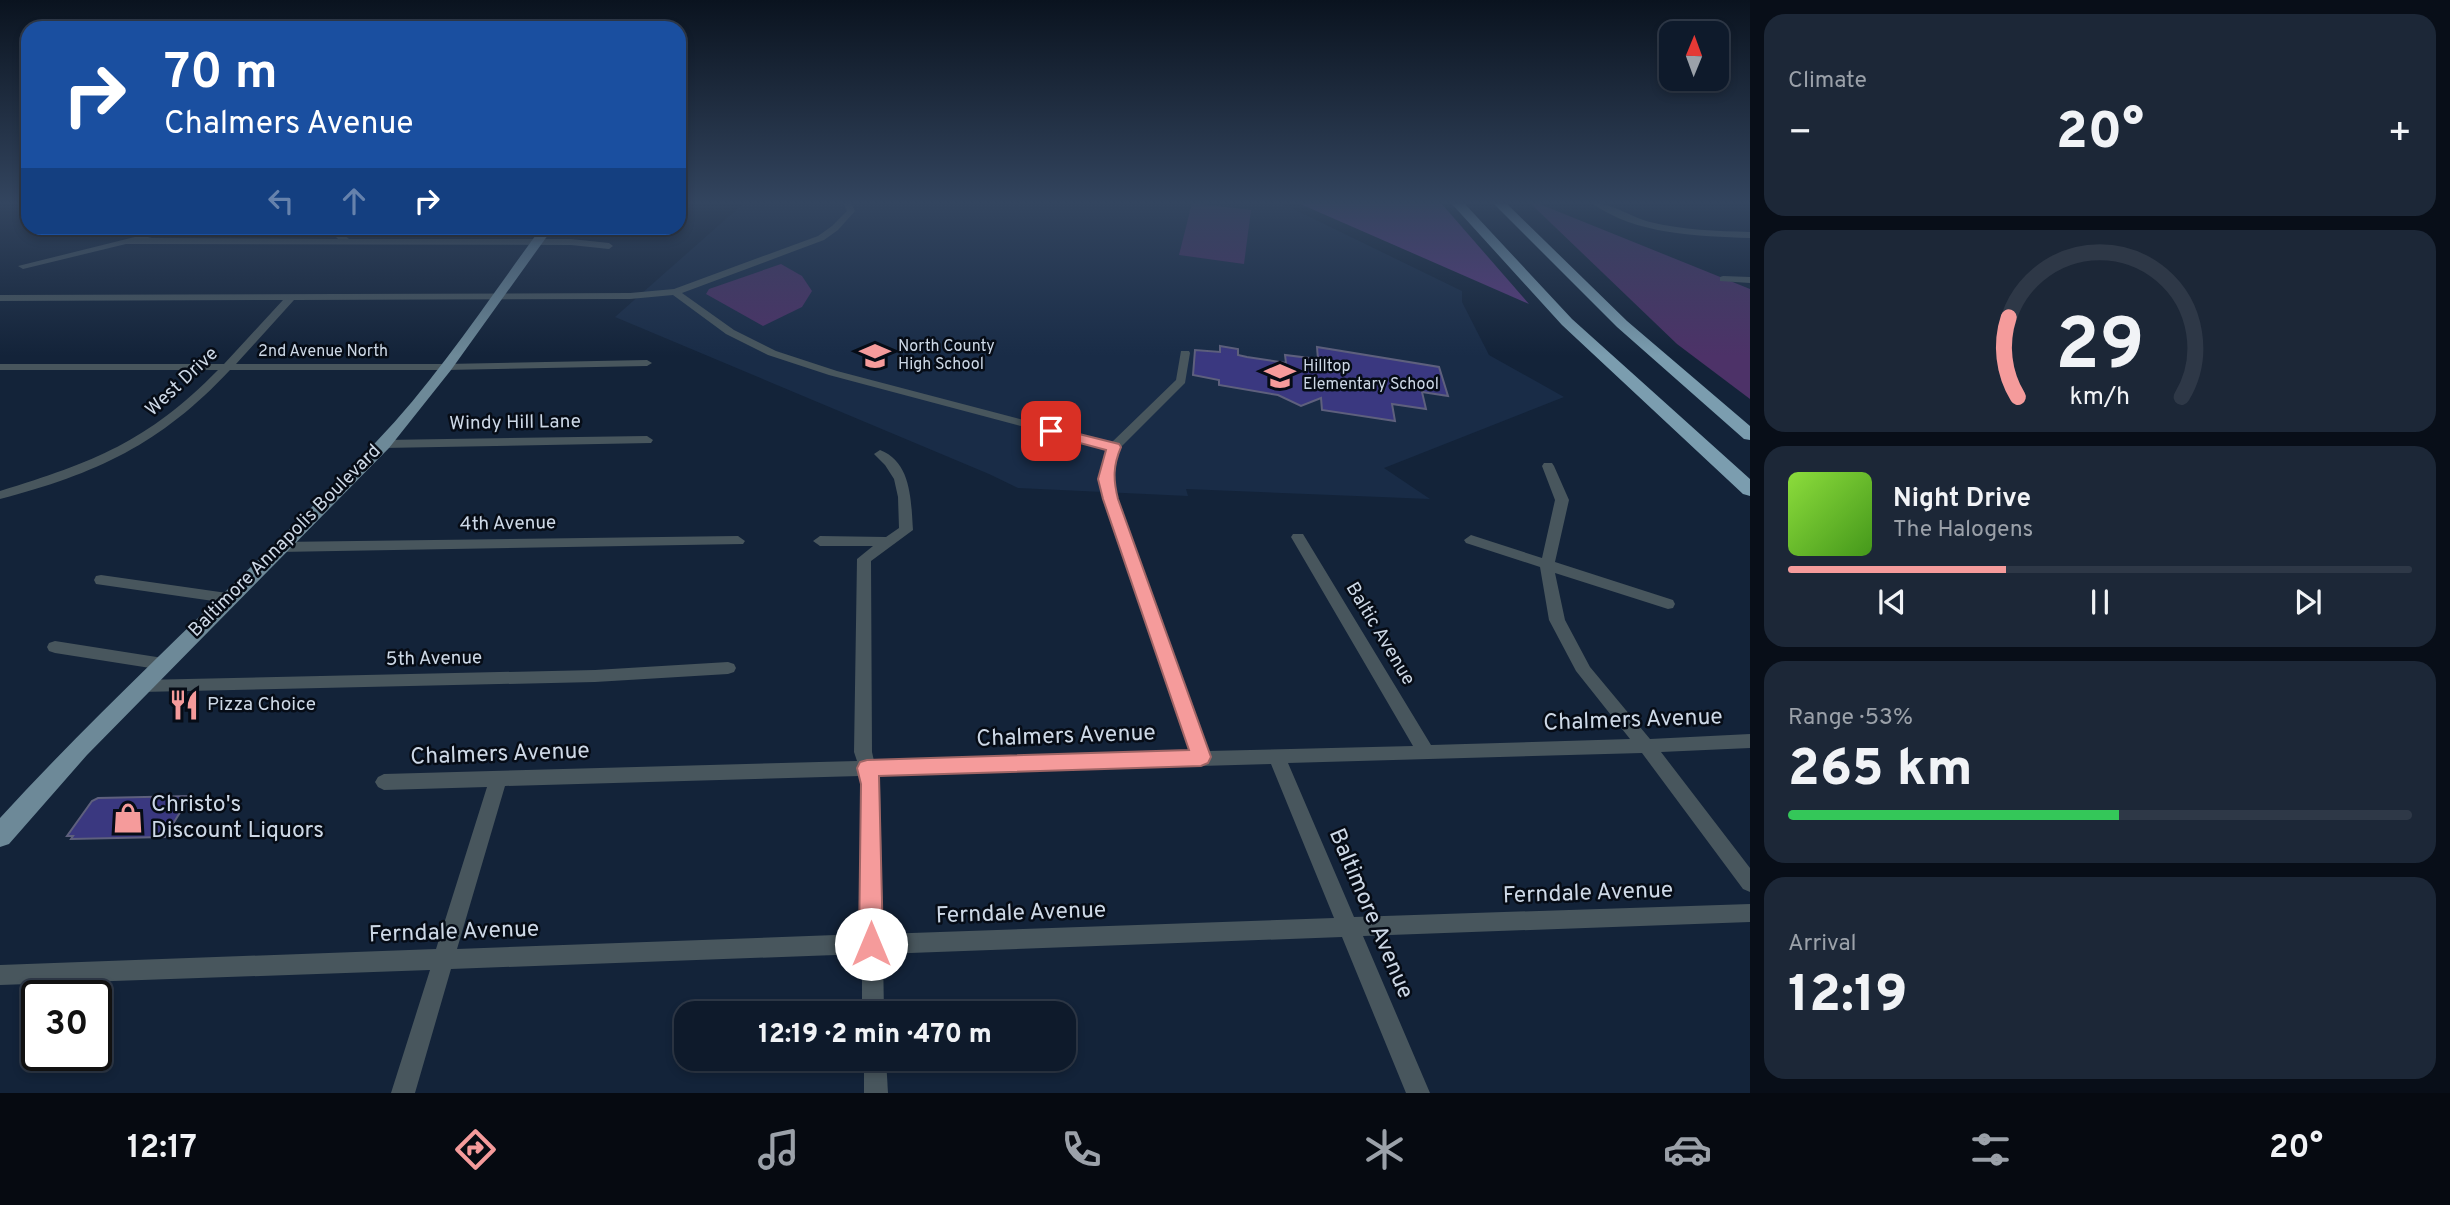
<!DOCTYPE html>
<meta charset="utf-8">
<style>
:root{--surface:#0e1a2b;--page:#1c2737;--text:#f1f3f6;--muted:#9ba1a9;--line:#2e3847;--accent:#f59b9b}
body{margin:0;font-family:Overpass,sans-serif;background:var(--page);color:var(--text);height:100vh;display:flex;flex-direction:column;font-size:26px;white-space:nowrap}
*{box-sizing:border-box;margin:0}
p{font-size:23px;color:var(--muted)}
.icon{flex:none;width:38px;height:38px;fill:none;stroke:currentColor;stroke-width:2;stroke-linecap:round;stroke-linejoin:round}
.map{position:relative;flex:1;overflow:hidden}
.details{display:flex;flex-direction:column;gap:14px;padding:14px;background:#080e18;width:700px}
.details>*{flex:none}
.banner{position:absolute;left:21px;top:21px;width:665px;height:214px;border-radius:21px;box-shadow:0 4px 10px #0003,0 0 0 2px var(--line);background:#1a4fa0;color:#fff;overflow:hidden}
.needle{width:46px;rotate:1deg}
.controls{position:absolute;left:1659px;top:21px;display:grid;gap:14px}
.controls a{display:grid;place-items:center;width:70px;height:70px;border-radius:14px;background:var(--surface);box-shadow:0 4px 10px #0003,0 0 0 2px var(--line);font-size:35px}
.speed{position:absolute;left:21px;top:980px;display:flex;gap:14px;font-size:35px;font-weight:700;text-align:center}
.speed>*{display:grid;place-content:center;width:91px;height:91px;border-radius:50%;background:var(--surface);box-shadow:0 4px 10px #0003,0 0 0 2px var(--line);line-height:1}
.speed .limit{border:4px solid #111;border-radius:10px;background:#fff;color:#111}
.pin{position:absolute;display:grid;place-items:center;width:60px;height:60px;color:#fff;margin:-30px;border-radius:14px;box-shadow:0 4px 10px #0006}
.me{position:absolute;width:77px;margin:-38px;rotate:0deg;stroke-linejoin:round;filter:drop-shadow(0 0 5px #0008)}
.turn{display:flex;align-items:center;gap:24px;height:147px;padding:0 28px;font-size:32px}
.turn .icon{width:91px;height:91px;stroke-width:2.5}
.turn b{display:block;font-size:49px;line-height:60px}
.lanes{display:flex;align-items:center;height:66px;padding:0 28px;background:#0003;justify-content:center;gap:35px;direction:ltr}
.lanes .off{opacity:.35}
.big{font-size:52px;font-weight:800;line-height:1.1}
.details .card{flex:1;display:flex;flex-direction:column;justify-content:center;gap:10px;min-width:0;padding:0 24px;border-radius:21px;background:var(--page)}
.details .dial{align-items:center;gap:0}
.dial svg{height:182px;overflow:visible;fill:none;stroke:var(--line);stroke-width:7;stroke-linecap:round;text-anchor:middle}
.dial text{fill:var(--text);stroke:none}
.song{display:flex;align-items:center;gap:21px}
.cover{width:84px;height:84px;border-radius:10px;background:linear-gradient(135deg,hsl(90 70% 55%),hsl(100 70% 35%))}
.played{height:7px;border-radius:4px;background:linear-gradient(90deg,var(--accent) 35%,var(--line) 35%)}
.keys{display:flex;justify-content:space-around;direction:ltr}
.heat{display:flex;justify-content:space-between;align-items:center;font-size:38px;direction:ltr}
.charge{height:10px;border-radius:5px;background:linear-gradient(90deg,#34c759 53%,var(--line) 0)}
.trip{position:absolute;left:674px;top:1001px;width:402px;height:70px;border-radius:21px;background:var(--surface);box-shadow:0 4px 10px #0003,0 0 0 2px var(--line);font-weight:800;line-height:70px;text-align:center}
.dock{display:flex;height:112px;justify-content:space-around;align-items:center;background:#060a11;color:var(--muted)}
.dock .icon{width:49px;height:49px}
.dock .active{color:var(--accent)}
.dock b{font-size:32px;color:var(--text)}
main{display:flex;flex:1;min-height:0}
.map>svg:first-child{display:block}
.built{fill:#192c47}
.green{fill:#4d3268}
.forest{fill:#5e3a81}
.building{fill:#3a3880;stroke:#5e607d;stroke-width:2}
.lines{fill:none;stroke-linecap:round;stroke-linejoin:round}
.minor{fill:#48565d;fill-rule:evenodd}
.major{fill:#6d8998;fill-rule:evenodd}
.highway{fill:#7b9daf;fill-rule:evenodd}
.route{fill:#f59b9b;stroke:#9f6565;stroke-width:2}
.labels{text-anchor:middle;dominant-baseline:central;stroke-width:5;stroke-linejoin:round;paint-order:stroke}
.far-poi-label{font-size:16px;fill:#cdd8e6;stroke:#060c16;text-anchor:start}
.far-street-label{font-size:16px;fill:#cdd8e6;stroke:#060c16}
.street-label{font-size:19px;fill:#cdd8e6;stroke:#060c16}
.poi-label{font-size:19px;fill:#cdd8e6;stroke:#060c16;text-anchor:start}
.near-street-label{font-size:23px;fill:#cdd8e6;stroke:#060c16}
.near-poi-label{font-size:23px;fill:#cdd8e6;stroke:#060c16;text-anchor:start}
</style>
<main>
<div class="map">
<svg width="1750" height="1093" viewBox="0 0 1750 1093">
<rect width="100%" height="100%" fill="#132339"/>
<!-- built -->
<path class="built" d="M744,203h537l181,88v11l27,53 75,42 -180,71 46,31 -244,-10 2,7 -170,-8 -29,-14 -374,-157z"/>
<!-- green -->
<g class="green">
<path d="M1192,203l59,7 -7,54 -65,-9z"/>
<path d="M1530,203h7l213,86v110l-73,-55z"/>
<path d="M781,264l21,12 10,15 -10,16 -39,19 -57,-32 3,-5z"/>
</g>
<!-- forest -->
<path class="forest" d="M1298,203h143l88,101z"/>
<!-- building -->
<g class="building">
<path d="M1220,346l18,3v6l9,2 39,6 -1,-8 33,4 -1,-12 122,20 9,29 -26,-4 4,17 -34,-5 3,17 -73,-11 -1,-12 -20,8 -23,-11 -59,-10v-5l-26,-5 2,-25 25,2z"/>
<path d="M190,796l-25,41 -94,2 2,-3h-6l25,-35 6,-3z"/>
</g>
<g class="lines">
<!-- minor -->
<g class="minor">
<path d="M679,203h9l-9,4z"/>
<path d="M843,203h8l4,8 -17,19 -14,10 -142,53 52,37 42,21 61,20 274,72 65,-63 5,-29h8l1,2 -5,30 -65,65 -6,25 3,26 91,252 205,-5 -122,-209 2,-3h10l128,211 199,-6 -54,-68 -27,-51 -9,-53 -74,-24 -2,-3 7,-5 71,23 13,-58 -13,-34 2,-3h8l2,3 15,34 -14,62 118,38 2,4 -2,4 -5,1 -113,-36 10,47 25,47 60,72 100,-5v14l-89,4 89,116v24l-7,-3 -101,-136 -354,10 66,154 396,-13v18l-387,14 67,157h-24l-64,-156 -459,17 1,59h-22v-59l-411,15 -36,124h-24l39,-123 -430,15v-20l436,-16 51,-162 -103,3 -6,-3 -3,-5 3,-5 6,-3 473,-13 -3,-9 3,-193 16,-13h-53l-7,-5 7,-5 66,1 13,-9 -1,-31 -4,-18 -9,-14 -11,-11 6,-4c32,12 31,52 33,80l-42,31 1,191 2,9 316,-9 -87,-253 -2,-26 6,-24 -278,-74 -61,-20 -42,-21 -53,-39 -43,4 -336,1 -58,64h210l201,-4 5,3 -5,3 -201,4h-216c-69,74 -134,104 -230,129v-8c94,-29 147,-49 218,-121h-218v-6h224l59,-64 -283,1v-6l630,-2 44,-4 144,-53 14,-10 15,-15zM1271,764l63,154 -451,16 -3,-150 -2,-9zM860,776l2,8v150l-405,15 48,-163z"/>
<path d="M1592,203c20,0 39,14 58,19 33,8 67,9 100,10v6c-51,-2 -115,-3 -158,-35z"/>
<path d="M171,228h13l-36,10 190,1 -11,-11h9l13,11h222l38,4 4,3 -4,3 -38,-4 -445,-1 -103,25 -5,-3z"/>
<path d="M1723,276l27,1v6l-30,-2v-4z"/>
<path d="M647,436l6,4 -2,3 -268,5 -6,-4 6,-4z"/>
<path d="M738,536l7,5 -2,3 -464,8 -7,-5 7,-5z"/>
<path d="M101,575l126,18 5,1 2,4 -2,4 -5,1 -131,-19 -2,-4 2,-4z"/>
<path d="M55,641l108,17 6,2 2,4 -2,4 -6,2 -108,-17 -6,-2 -2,-4 2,-4z"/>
<path d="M728,662l6,2 2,4 -2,4 -6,2 -133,8 -454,10 -6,-2 -2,-4 2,-4 6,-2 454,-10z"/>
<path d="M864,1059h22l2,34h-24z"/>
</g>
<!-- major -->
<path class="major" d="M541,228h12l-102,142 -62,78 -302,307 -78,89 -9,3v-29c120,-131 253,-248 376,-376 62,-65 112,-142 165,-214z"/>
<!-- highway -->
<g class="highway">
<path d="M1451,203h13l108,116 178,160v17l-7,-2 -181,-169z"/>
<path d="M1493,203h13l121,118 123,105v14l-6,-1 -127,-112z"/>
</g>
</g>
<!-- sky -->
<linearGradient id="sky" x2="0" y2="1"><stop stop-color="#0a131f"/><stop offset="0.57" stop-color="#33455f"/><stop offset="1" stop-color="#33455f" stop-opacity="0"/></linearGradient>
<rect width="1750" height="356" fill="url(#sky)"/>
<!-- route -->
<path class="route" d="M1051,427l68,17 2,3c-8,19 -8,32 -3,52l93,258 -3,6 -7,3 -322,10 4,168 -4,8 -8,3 -8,-3 -4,-8 2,-160 -4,-16 3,-6 7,-2 322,-10 -86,-251 -5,-20 8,-29 -60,-16v-6z"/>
<!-- icons -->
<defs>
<g id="school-bare" transform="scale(2.415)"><path d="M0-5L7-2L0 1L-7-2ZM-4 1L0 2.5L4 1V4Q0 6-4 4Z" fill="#f59b9b" stroke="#060c16" stroke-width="2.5" paint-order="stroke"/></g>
<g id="restaurant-bare" transform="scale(2.415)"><path d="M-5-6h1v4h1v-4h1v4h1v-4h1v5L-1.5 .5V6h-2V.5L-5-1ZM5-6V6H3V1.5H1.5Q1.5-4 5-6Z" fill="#f59b9b" stroke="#060c16" stroke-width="2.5" paint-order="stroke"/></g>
<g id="shop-bare" transform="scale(2.415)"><path d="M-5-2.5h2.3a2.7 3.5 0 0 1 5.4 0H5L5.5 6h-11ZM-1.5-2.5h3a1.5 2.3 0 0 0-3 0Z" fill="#f59b9b" stroke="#060c16" stroke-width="2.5" paint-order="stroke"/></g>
</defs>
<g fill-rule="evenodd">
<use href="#school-bare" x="875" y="356"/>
<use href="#school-bare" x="1280" y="376"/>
<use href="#restaurant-bare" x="184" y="705"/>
<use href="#shop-bare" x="128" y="818"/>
</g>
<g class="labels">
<!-- far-poi labels -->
<g class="far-poi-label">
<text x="898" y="347">North County<tspan x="898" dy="18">High School</tspan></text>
<text x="1303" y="367">Hilltop<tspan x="1303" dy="18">Elementary School</tspan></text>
</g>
<!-- far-street labels -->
<g class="far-street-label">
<text x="323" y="352">2nd Avenue North</text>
</g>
<!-- street labels -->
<g class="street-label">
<text transform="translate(182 382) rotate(-43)">West Drive</text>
<text transform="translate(515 423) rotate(-1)">Windy Hill Lane</text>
<text transform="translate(508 524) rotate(-1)">4th Avenue</text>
<text transform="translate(285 541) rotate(-45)">Baltimore Annapolis Boulevard</text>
<text transform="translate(1380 634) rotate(59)">Baltic Avenue</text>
<text transform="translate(434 659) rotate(-1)">5th Avenue</text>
</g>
<!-- poi labels -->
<g class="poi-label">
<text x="207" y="705">Pizza Choice</text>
</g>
<!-- near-street labels -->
<g class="near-street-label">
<text transform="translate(1633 721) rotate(-2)">Chalmers Avenue</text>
<text transform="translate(1066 737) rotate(-2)">Chalmers Avenue</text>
<text transform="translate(500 755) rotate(-2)">Chalmers Avenue</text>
<text transform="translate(1588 894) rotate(-2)">Ferndale Avenue</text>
<text transform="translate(1021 914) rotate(-2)">Ferndale Avenue</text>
<text transform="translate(1370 914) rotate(67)">Baltimore Avenue</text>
<text transform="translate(454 933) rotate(-2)">Ferndale Avenue</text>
</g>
<!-- near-poi labels -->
<g class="near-poi-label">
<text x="151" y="805">Christo's<tspan x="151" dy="26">Discount Liquors</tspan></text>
</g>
</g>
</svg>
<div class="controls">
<a><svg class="needle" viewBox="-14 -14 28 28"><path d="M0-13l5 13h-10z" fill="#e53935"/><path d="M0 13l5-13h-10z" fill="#9ba1a9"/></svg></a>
</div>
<div class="speed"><div class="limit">30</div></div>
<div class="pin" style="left:1051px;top:431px;background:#d93025"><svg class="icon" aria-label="arrive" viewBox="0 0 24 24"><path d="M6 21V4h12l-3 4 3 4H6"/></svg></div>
<svg class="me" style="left:871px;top:944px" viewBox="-20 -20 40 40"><circle r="19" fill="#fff"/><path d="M0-13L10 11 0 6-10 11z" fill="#f59b9b"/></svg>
<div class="trip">12:19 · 2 min · 470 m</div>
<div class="banner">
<div class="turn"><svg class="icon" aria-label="right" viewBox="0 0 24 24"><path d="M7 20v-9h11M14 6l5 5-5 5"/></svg><div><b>70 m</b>Chalmers Avenue</div></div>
<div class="lanes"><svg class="icon off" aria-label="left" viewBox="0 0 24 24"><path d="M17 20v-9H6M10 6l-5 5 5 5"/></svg><svg class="icon off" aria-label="ahead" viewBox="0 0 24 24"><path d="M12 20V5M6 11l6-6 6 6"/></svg><svg class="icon" aria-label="right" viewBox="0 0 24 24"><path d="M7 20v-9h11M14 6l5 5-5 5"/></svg></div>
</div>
</div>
<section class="details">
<div class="card"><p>Climate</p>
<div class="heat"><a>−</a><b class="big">20°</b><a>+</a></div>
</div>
<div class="card dial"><svg viewBox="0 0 100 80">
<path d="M14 69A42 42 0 1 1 86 69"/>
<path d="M14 69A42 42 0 0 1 10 34" stroke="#f59b9b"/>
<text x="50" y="56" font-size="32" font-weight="700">29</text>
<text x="50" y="72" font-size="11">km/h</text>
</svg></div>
<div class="card">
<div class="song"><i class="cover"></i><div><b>Night Drive</b><p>The Halogens</p></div></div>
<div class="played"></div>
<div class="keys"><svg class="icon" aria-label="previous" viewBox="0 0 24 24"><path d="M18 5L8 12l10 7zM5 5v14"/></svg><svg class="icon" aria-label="pause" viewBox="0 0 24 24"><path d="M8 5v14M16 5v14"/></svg><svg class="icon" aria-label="next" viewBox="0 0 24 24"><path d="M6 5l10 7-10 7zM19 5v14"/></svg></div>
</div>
<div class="card"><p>Range · 53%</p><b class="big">265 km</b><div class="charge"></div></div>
<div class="card"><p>Arrival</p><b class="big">12:19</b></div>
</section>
</main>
<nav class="dock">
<b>12:17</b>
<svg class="icon active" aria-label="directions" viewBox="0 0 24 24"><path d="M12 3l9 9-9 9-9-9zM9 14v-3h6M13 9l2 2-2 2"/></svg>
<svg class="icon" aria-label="music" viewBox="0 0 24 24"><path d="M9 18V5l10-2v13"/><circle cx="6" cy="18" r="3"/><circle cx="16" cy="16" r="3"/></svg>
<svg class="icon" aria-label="phone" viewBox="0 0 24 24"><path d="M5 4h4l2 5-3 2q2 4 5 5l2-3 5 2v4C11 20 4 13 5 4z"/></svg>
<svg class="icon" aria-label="climate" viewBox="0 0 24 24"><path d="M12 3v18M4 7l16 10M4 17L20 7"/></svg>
<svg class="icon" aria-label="car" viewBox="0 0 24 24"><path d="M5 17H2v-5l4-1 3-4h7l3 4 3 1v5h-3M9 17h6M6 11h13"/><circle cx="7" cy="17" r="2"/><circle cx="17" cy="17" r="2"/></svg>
<svg class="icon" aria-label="filters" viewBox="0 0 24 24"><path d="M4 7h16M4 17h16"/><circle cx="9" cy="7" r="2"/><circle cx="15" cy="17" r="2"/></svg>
<b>20°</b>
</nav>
